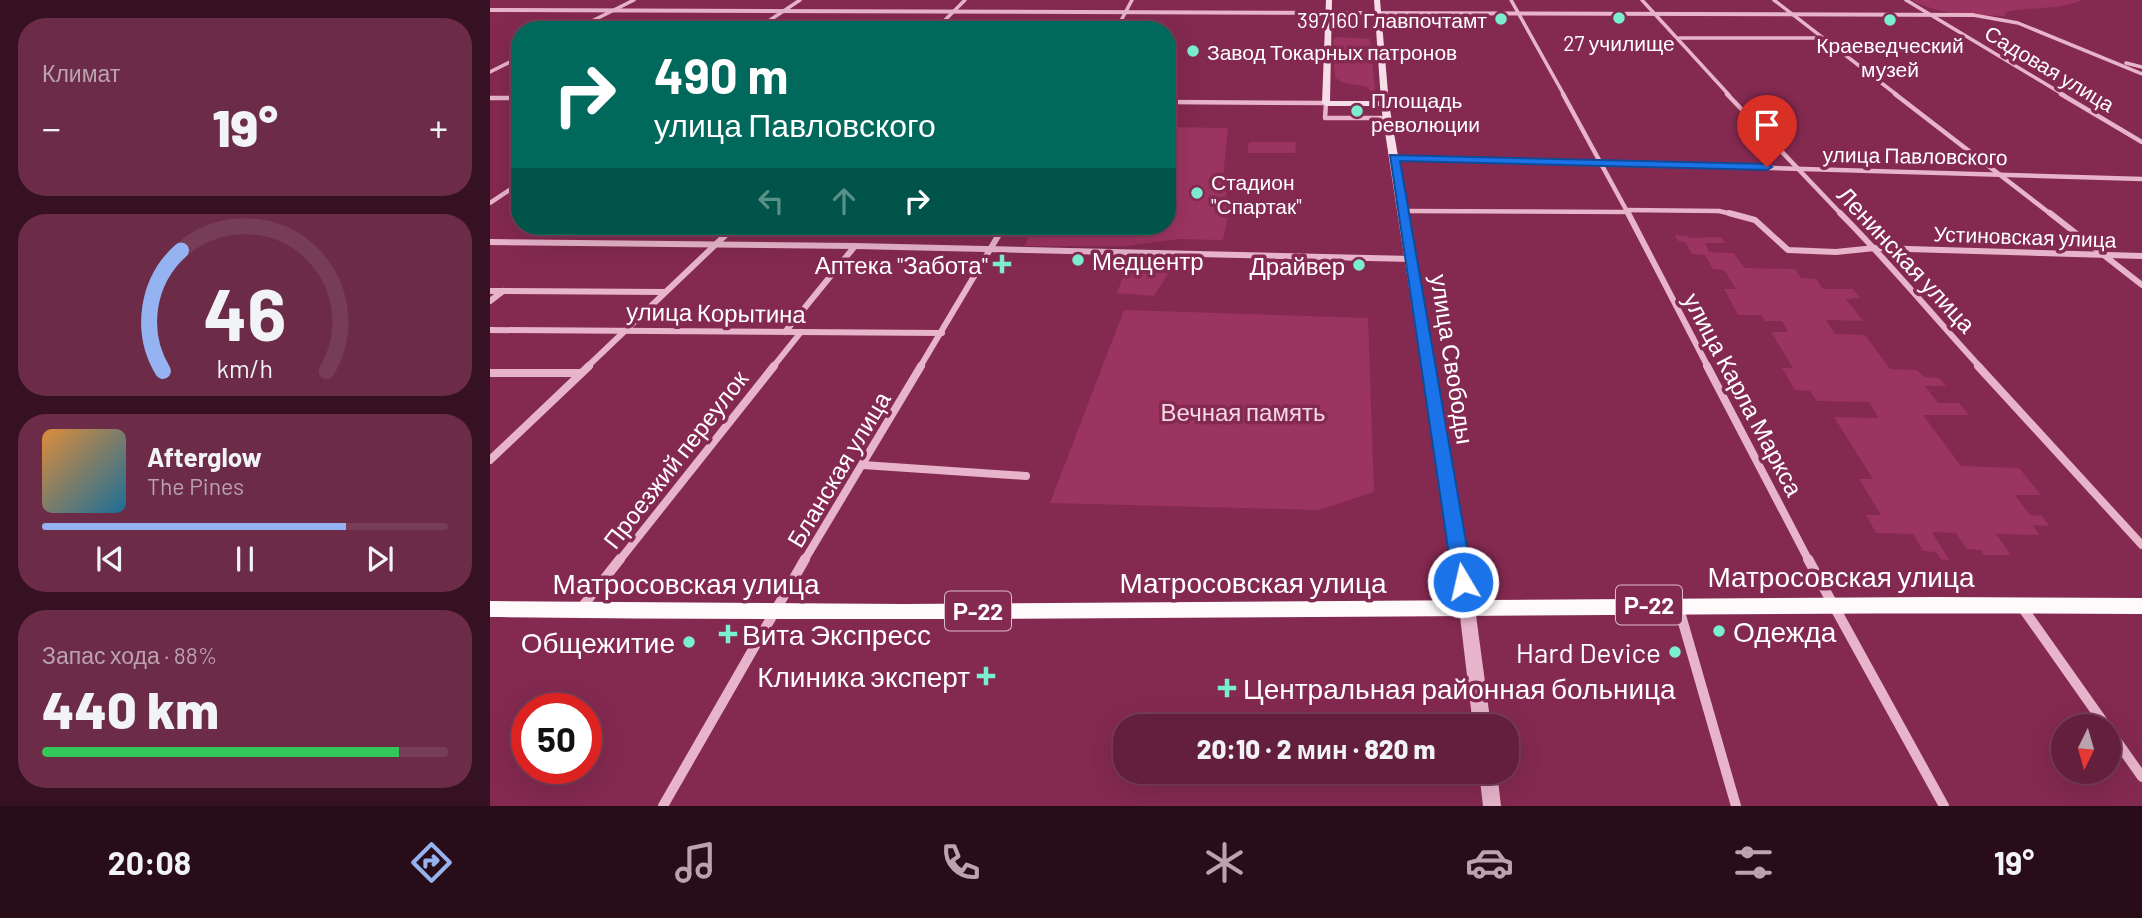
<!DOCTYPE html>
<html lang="ru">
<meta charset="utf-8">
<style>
:root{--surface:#631f3c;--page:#6c2c47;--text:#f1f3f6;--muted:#bba2af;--line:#773d56;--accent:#95b2f1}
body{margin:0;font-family:Barlow,sans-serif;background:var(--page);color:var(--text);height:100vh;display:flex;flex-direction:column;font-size:26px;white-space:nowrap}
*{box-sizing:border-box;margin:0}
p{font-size:23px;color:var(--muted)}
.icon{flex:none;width:38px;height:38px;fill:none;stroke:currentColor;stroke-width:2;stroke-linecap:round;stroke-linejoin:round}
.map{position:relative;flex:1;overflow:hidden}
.drawer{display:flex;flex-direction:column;gap:18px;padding:18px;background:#361121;width:490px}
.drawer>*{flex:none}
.hud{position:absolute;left:21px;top:21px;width:665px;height:214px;border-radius:28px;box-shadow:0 7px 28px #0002,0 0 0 2px var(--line);background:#00695c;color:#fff;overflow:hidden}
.needle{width:46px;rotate:185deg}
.buttons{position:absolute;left:1561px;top:714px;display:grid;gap:14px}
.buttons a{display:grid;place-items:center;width:70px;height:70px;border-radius:50%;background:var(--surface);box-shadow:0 7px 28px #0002,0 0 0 2px var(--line);font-size:35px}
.speed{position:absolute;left:21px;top:693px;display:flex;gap:14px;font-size:35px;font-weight:700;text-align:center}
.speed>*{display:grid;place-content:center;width:91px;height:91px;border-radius:50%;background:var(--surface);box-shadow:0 7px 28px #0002,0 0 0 2px var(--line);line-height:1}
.speed .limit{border:10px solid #d22;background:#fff;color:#111}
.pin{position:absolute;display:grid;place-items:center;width:60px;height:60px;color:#fff;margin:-72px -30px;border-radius:50% 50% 50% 0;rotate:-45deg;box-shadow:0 0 7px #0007}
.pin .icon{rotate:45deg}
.me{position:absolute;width:77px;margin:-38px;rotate:351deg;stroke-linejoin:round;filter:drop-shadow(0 0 5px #0008)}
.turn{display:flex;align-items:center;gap:24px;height:147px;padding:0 28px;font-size:32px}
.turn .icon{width:91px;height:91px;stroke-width:2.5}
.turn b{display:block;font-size:49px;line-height:60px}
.lanes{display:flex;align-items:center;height:66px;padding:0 28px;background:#0003;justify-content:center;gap:35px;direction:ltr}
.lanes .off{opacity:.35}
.big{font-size:52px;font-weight:800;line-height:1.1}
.drawer .card{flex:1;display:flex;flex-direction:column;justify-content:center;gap:10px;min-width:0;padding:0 24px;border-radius:28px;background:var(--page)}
.drawer .dial{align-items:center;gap:0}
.dial svg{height:182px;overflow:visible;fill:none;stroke:var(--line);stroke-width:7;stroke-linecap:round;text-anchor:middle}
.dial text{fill:var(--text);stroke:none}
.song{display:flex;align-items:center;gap:21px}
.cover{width:84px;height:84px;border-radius:10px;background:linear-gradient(135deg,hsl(30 70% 55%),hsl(200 70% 35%))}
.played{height:7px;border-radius:4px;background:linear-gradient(90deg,var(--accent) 75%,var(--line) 75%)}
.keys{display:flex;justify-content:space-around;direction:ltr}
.heat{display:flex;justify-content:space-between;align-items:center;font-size:38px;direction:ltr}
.charge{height:10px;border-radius:5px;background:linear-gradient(90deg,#34c759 88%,var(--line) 0)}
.trip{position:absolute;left:623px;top:714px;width:406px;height:70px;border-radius:28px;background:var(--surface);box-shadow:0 7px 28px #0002,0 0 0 2px var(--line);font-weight:800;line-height:70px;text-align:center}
.menu{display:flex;height:112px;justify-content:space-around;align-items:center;background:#280c18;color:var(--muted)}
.menu .icon{width:49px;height:49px}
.menu .on{color:var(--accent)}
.menu b{font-size:32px;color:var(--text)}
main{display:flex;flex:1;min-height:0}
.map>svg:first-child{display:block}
.green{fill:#9c3461}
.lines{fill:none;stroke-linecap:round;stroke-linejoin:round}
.minor-far4{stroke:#e7b4ca;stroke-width:3.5}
.minor-far3{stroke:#e7b4ca;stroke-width:4.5}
.minor-far2{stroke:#e7b4ca;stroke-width:6}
.minor-far1{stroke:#e7b4ca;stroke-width:8}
.minor{stroke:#e7b4ca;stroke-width:10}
.tertiary{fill:#e7b4ca;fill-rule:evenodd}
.secondary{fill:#f7dde8;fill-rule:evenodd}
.trunk{fill:#fefafc;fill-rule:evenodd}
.route{fill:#1a73e8;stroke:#114b97;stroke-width:2}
.poi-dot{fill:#7beecf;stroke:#842950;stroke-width:2.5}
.labels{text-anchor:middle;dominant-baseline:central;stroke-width:7;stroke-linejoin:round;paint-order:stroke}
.far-poi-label{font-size:21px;fill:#fff;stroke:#842950;text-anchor:start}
.far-street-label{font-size:21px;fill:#fff;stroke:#842950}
.shield{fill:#842950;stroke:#dabfca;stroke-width:2}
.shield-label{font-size:23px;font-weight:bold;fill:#fff}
.street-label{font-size:24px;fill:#fff;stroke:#842950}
.poi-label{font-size:24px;fill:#fff;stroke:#842950;text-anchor:end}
.park-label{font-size:24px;fill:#f6d7e4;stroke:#842950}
.near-street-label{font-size:28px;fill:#fff;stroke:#842950}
.near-poi-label{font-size:28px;fill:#fff;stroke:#842950;text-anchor:start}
</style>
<main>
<section class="drawer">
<div class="card"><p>Климат</p>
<div class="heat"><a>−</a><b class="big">19°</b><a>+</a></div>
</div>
<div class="card dial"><svg viewBox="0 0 100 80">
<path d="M14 69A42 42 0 1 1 86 69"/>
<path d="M14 69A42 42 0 0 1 22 16" stroke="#95b2f1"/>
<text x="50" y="56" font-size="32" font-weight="700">46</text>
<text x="50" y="72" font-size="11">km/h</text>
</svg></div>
<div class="card">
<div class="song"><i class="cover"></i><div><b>Afterglow</b><p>The Pines</p></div></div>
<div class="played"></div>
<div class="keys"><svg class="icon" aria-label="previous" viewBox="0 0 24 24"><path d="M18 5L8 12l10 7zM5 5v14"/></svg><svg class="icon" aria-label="pause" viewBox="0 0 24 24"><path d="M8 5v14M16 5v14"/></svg><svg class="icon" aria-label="next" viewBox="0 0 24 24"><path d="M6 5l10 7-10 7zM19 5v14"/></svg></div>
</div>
<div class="card"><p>Запас хода · 88%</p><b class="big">440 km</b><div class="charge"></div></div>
</section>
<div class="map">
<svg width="1652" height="806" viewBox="0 0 1652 806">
<rect width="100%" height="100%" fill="#842950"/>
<!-- green -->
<g class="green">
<path d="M1421,0h171c-26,11 -50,6 -76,12l-2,4c-33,-1 -63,-1 -93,-16z"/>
<path d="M848,37l32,2 6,60h-3l-5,-12 -24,-4 -9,-5 -2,-39z"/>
<path d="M677,127l61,1 -5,50 6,30 -6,32 -44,-1 -52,7h-103l10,-20h133z"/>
<path d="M759,142h47l-1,11h-48z"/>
<path d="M1185,235l12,1 2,2 32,-1 4,6h-20l4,9 25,1 10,15 51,1 6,9 15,1 7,10h30l7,9 -14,1 17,22 -37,-1 9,14 30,1 25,34 27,1 7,7 15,1 7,8h-21l13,17h21l10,12h-46l38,51 58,2 22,27h-26l15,20 12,1 7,10 -16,-1 6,10 -43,-1 15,21h-27l-3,-5 -14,-1 -11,-16 -24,-1 17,28 -8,-1 -5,-7 -13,-1 -10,-17 -37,-1 -10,-18h15l-22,-36h14l-39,-62 45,1 -10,-16 -52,-1 -7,-10 -15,-1 -13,-22h11l-22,-36h17l-6,-11h-17l-4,-6h-23l-14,-26h12l-12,-19 -11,-1 -8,-14 -13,-1 -7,-12 -7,-1z"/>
<path d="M639,261l45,3 -20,32 -37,-3z"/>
<path d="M634,310l244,8 6,174 -55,18 -269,-7z"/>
</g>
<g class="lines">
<!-- minor-far4 -->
<g class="minor-far4">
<path d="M1021,0l53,95"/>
<path d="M1152,0l87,95"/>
<path d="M1284,0l123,95"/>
<path d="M1416,0l158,95"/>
<path d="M1483,15l45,8 124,51"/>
<path d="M84,30l60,-30"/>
<path d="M265,30l45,-30"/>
<path d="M445,30l30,-30"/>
<path d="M626,30l16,-30"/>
<path d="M1189,38h145"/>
<path d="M1636,63l16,4"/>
<path d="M0,72l30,-15"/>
</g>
<!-- minor-far3 -->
<g class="minor-far3">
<path d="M1073,94l66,121"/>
<path d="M1237,94l115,121"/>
<path d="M1405,94l157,121"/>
<path d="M1571,94l81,48"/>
<path d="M0,98h30"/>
<path d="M677,102l159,1 -1,15h63"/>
<path d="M904,157l748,22"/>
<path d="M0,203l30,-20"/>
<path d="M1136,210l93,1 17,4"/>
<path d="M914,211l223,1"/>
</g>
<!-- minor-far2 -->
<g class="minor-far2">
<path d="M1138,213l80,154"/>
<path d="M1239,213l26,7 33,30 48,2 39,-4 267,8"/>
<path d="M1350,213c49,49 93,103 140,154"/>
<path d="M1560,213l92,72"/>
<path d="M0,242l365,4 557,13"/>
<path d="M0,291l175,1"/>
<path d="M0,301l13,-10"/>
<path d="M0,330l452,3"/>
<path d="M295,332l70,-86"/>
<path d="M97,367l148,-141"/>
<path d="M283,367l28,-35"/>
<path d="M430,367l84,-141"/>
</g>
<!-- minor-far1 -->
<g class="minor-far1">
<path d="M1217,366l102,195"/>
<path d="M1488,366l164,179"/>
<path d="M0,373h88"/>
<path d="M0,460l99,-94"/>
<path d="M373,465l163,11"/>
<path d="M129,561l155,-195"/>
<path d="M314,561l117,-195"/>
</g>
<!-- minor -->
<g class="minor">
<path d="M1318,559l136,247"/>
<path d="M1188,605l58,201"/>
<path d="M92,607l38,-48"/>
<path d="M1532,607l84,119"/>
<path d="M1619,730l33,47"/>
<path d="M173,806l142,-247"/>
</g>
<!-- tertiary -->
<g class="tertiary">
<path d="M0,8l1483,5 3,2 -3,2 -1483,-5z"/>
<path d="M977,602l6,1 2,5 16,118h-18l-14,-118 2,-5z"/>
<path d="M989,772h18l4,34h-18z"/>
</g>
<!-- secondary -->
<path class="secondary" d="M836,0h6l-2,101h51l-7,-101h6l9,104 87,504 -3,5 -6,2 -6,-2 -3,-5 -77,-502h-55l-4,-3z"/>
<!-- trunk -->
<path class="trunk" d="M1445,597l207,1v16c-551,-3 -1101,10 -1652,3v-16l413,3z"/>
</g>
<!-- route -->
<path class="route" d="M900,155l377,9 5,3 -5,3 -367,-9 73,421 -3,5 -7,3 -7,-3 -3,-5z"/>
<!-- markers -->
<g class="poi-dot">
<circle cx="1129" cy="18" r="7"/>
<circle cx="1011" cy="19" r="7"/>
<circle cx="1400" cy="20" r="7"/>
<circle cx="703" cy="51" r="7"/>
<circle cx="867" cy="111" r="7"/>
<circle cx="707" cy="193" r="7"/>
<circle cx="588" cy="260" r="7"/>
<path d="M508.5 253.5h7v7h7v7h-7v7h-7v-7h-7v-7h7z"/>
<circle cx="869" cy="265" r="7"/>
<circle cx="1229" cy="631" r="7"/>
<path d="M234.5 623.5h7v7h7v7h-7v7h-7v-7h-7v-7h7z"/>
<circle cx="199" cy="642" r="7"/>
<circle cx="1185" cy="652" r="7"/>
<path d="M492.5 665.5h7v7h7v7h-7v7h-7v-7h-7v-7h7z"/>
<path d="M733.5 677.5h7v7h7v7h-7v7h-7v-7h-7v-7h7z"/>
</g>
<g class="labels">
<!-- far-poi labels -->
<g class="far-poi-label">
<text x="997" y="19" text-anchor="end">397160 Главпочтамт</text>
<text x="1129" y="42" text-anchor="middle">27 училище</text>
<text x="1400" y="44" text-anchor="middle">Краеведческий<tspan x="1400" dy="24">музей</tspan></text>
<text x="717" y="51">Завод Токарных патронов</text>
<text x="881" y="99">Площадь<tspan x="881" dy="24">революции</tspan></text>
<text x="721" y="181">Стадион<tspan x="721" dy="24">"Спартак"</tspan></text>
</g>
<!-- far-street labels -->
<g class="far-street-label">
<text transform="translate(1560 68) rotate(31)">Садовая улица</text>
<text transform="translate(1425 155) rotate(1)">улица Павловского</text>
<text transform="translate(1535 236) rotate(2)">Устиновская улица</text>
</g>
<!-- shield labels -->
<g class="shield">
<rect x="1126" y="585.5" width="66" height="39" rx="5"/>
<rect x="455" y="591.5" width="66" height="39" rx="5"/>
</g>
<g class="shield-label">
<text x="1159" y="605">Р-22</text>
<text x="488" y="611">Р-22</text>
</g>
<!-- street labels -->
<g class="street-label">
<text transform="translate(1417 259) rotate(47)">Ленинская улица</text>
<text transform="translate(226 312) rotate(1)">улица Корытина</text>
<text transform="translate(963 359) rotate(81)">улица Свободы</text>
<text transform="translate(1254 394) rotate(62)">улица Карла Маркса</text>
<text transform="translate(185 459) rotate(-52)">Проезжий переулок</text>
<text transform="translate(348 469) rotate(-59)">Бланская улица</text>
</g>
<!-- poi labels -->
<g class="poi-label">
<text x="602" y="260" text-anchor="start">Медцентр</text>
<text x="498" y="264">Аптека "Забота"</text>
<text x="855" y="265">Драйвер</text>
</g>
<!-- park labels -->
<g class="park-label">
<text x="753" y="411">Вечная память</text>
</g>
<!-- near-street labels -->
<g class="near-street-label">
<text x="1351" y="576">Матросовская улица</text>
<text x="763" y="582">Матросовская улица</text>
<text x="196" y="583">Матросовская улица</text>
</g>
<!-- near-poi labels -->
<g class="near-poi-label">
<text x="1243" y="631">Одежда</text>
<text x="252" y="634">Вита Экспресс</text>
<text x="185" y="642" text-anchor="end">Общежитие</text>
<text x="1171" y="652" text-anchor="end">Hard Device</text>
<text x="480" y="676" text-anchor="end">Клиника эксперт</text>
<text x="753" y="688">Центральная районная больница</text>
</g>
</g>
</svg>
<div class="buttons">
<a><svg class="needle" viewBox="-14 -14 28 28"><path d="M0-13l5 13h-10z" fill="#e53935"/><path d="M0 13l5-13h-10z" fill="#bba2af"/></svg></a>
</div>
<div class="speed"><div class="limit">50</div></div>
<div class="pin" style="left:1277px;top:167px;background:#d93025"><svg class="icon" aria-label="arrive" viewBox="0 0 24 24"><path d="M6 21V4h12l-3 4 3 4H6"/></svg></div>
<svg class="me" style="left:973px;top:582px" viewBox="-20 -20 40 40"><circle r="17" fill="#1a73e8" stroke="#fff" stroke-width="3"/><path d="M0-11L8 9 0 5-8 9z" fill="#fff"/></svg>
<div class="trip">20:10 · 2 мин · 820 m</div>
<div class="hud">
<div class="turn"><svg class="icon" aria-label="right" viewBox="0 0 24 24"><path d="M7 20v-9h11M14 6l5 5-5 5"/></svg><div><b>490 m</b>улица Павловского</div></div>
<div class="lanes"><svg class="icon off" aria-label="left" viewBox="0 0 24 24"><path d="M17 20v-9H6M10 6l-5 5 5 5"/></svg><svg class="icon off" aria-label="ahead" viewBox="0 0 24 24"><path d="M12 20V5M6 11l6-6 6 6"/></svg><svg class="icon" aria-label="right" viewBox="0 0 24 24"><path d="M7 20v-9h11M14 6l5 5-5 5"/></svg></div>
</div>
</div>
</main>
<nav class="menu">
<b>20:08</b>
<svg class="icon on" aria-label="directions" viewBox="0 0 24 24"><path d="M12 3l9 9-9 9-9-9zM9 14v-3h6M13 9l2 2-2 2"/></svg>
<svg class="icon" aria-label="music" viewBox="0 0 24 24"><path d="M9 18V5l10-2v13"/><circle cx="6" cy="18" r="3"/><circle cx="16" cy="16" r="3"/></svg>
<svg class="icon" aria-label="phone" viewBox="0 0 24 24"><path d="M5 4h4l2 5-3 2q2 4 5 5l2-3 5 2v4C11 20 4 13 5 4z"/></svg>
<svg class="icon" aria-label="climate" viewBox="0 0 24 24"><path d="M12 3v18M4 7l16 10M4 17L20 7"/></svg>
<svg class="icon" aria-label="car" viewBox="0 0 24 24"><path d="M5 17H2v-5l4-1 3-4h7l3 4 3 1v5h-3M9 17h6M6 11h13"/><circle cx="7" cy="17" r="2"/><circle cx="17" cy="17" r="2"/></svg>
<svg class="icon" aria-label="filters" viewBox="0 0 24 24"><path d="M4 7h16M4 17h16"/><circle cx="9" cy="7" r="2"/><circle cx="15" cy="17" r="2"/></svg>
<b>19°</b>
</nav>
